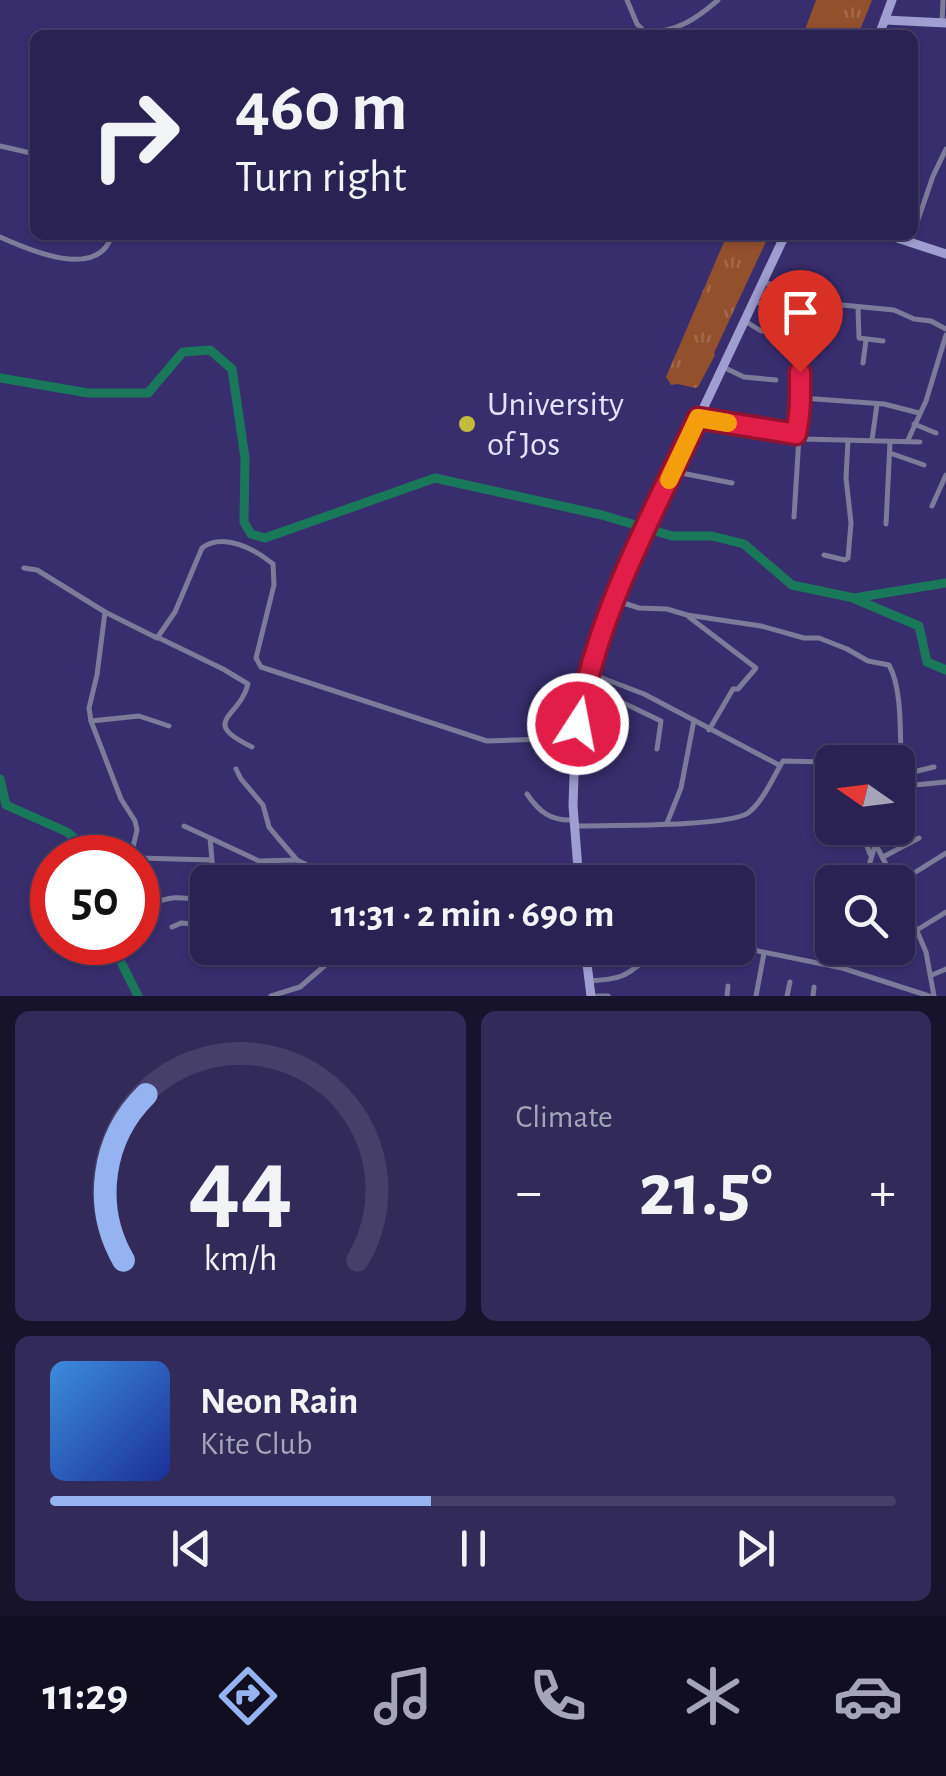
<!DOCTYPE html>
<meta charset="utf-8">
<style>
:root{--surface:#2a2252;--page:#322a59;--text:#f1f3f6;--muted:#a5a4b8;--line:#463f69;--accent:#95b2f1}
body{margin:0;font-family:"Alegreya Sans",sans-serif;background:var(--page);color:var(--text);height:100vh;display:flex;flex-direction:column;font-size:38px;white-space:nowrap}
*{box-sizing:border-box;margin:0}
p{font-size:32px;color:var(--muted)}
.icon{flex:none;width:55px;height:55px;fill:none;stroke:currentColor;stroke-width:2;stroke-linecap:round;stroke-linejoin:round}
.map{position:relative;height:996px;overflow:hidden}
.drawer{display:flex;flex-direction:column;gap:15px;padding:15px;background:#17132d;flex:1}
.drawer>*{flex:none}
.banner{position:absolute;left:30px;top:30px;width:888px;height:210px;border-radius:15px;box-shadow:0 2px 8px #0004,0 0 0 2px var(--line);background:#2a2252;color:var(--text);overflow:hidden}
.needle{width:65px;rotate:284deg}
.buttons{position:absolute;left:815px;top:745px;display:grid;gap:20px}
.buttons a{display:grid;place-items:center;width:100px;height:100px;border-radius:15px;background:var(--surface);box-shadow:0 2px 8px #0004,0 0 0 2px var(--line);font-size:50px}
.speed{position:absolute;left:30px;top:835px;display:flex;gap:20px;font-size:50px;font-weight:700;text-align:center}
.speed>*{display:grid;place-content:center;width:130px;height:130px;border-radius:50%;background:var(--surface);box-shadow:0 2px 8px #0004,0 0 0 2px var(--line);line-height:1}
.speed .limit{border:15px solid #d22;background:#fff;color:#111}
.pin{position:absolute;display:grid;place-items:center;width:85px;height:85px;color:#fff;margin:-102px -42px;border-radius:50% 50% 50% 0;rotate:-45deg;box-shadow:0 0 10px #0007}
.pin .icon{rotate:45deg}
.me{position:absolute;width:110px;margin:-55px;rotate:11deg;stroke-linejoin:round;filter:drop-shadow(0 0 8px #0008)}
.turn{display:flex;align-items:center;gap:35px;height:210px;padding:0 40px;font-size:45px}
.turn .icon{width:130px;height:130px;stroke-width:2.5}
.turn b{display:block;font-size:70px;line-height:85px}
.big{font-size:75px;font-weight:700;line-height:1.1}
.drawer .card{flex:1;display:flex;flex-direction:column;justify-content:center;gap:15px;min-width:0;padding:0 35px;border-radius:15px;background:var(--page)}
.drawer .dial{align-items:center;gap:0}
.dial svg{height:260px;overflow:visible;fill:none;stroke:var(--line);stroke-width:7;stroke-linecap:round;text-anchor:middle}
.dial text{fill:var(--text);stroke:none}
.song{display:flex;align-items:center;gap:30px}
.cover{width:120px;height:120px;border-radius:15px;background:linear-gradient(135deg,hsl(210 70% 55%),hsl(230 70% 35%))}
.played{height:10px;border-radius:5px;background:linear-gradient(90deg,var(--accent) 45%,var(--line) 45%)}
.keys{display:flex;justify-content:space-around;direction:ltr}
.heat{display:flex;justify-content:space-between;align-items:center;font-size:55px;direction:ltr}
.drawer .tiles{flex:1;display:grid;gap:15px;grid-template-columns:1fr 1fr}
.card:last-child{grid-column:span 2}
.trip{position:absolute;left:190px;top:865px;width:565px;height:100px;border-radius:15px;background:var(--surface);box-shadow:0 2px 8px #0004,0 0 0 2px var(--line);font-weight:700;line-height:100px;text-align:center}
.tabs{display:flex;height:160px;justify-content:space-around;align-items:center;background:#110e21;color:var(--muted)}
.tabs .icon{width:70px;height:70px}
.tabs .selected{color:var(--accent)}
.tabs b{font-size:45px;color:var(--text)}
.map>svg:first-child{display:block}
.grass{fill:url(#grass-tufts)}
.lines{fill:none;stroke-linecap:round;stroke-linejoin:round}
.river{stroke:#1a785a;stroke-width:9}
.street{stroke:#7c7b9a;stroke-width:5}
.secondary{stroke:#a09ed0;stroke-width:9}
.route-casing{stroke:#92132f;stroke-width:25}
.route{stroke:#e11d48;stroke-width:18}
.slow{stroke:#f59e0b;stroke-width:18}
.poi-dot{fill:#c3bd3e;stroke:#382e6e;stroke-width:4}
.labels{text-anchor:middle;dominant-baseline:central;stroke-width:10;stroke-linejoin:round;paint-order:stroke}
.poi-label{font-size:35px;fill:#e3e3fb;stroke:#382e6e;text-anchor:start}
</style>
<div class="map">
<svg width="946" height="996" viewBox="0 0 946 996">
<defs>
<pattern id="grass-tufts" width="24" height="20" patternUnits="userSpaceOnUse" patternTransform="scale(2.5)"><rect width="24" height="20" fill="#93502d"/><path d="M3 7l-1-3M5 7V3M7 7l1-3M15 17l-1-3M17 17v-4M19 17l1-3" fill="none" stroke="#a2694c"/></pattern>
</defs>
<rect width="100%" height="100%" fill="#382e6e"/>
<!-- grass -->
<g class="grass">
<path d="M816,0h56l-14,35h-55z"/>
<path d="M727,235h42l-55,118 1,2 -17,32 -3,1 -17,-4 -7,1 -5,-8z"/>
</g>
<g class="lines">
<!-- river -->
<g class="river">
<path d="M0,378l88,15h60l35,-41 27,-2 22,19 13,89 -1,64 7,12 14,4 170,-60 167,37 70,21h40l32,8 48,41 62,13 92,-15"/>
<path d="M855,599l64,27 8,36 19,8"/>
<path d="M0,779l6,26 61,27 12,10 -1,16"/>
<path d="M111,942l27,54"/>
</g>
<!-- street -->
<g class="street">
<path d="M627,0l10,24 8,8c31,1 51,-13 73,-32"/>
<path d="M942,22l1,-22"/>
<path d="M0,146l35,8"/>
<path d="M0,237c29,13 98,44 112,-2"/>
<path d="M910,243l23,-67 13,-27"/>
<path d="M763,282l79,23 52,5 20,9 17,2 15,8"/>
<path d="M754,301l12,5 8,-1 5,6 12,-2"/>
<path d="M858,307l1,31 24,3"/>
<path d="M745,321l16,10h10"/>
<path d="M863,363l3,-23"/>
<path d="M723,367l21,10 32,3"/>
<path d="M802,398l82,6 35,9"/>
<path d="M699,418l97,16 6,5 118,3"/>
<path d="M914,424l22,9"/>
<path d="M796,434l7,-33 -3,-6 1,-47"/>
<path d="M872,440l5,-36"/>
<path d="M908,440l18,-39 20,-66"/>
<path d="M890,453l34,12"/>
<path d="M676,472l56,11"/>
<path d="M932,506l14,-31"/>
<path d="M794,517l5,-80"/>
<path d="M886,524l4,-82"/>
<path d="M824,555l21,5 3,-2 3,-35 -5,-45 2,-38"/>
<path d="M24,568l13,2 68,42 52,26 18,-26 27,-64c21,-16 53,1 71,16l1,21 -18,73 5,9 226,74 86,-3"/>
<path d="M614,600l25,8 28,1 20,6 74,11 43,12h15l28,11 21,12 21,4c13,23 11,66 12,93 1,13 5,25 2,39 -1,6 -3,9 -5,15"/>
<path d="M105,612l-8,63 -8,33 2,13 30,78 14,22 2,9 -4,17 4,11"/>
<path d="M689,617l67,51 -18,21h-5l-24,41"/>
<path d="M157,637l66,32 25,15c-8,34 -50,37 4,63"/>
<path d="M589,673l55,21 135,71"/>
<path d="M586,685l75,36 -4,28"/>
<path d="M91,721l48,-5 30,10"/>
<path d="M860,762v-10l41,-3"/>
<path d="M236,769l5,10 22,26 6,22 9,11 19,22 22,11 10,11"/>
<path d="M904,774l30,-7"/>
<path d="M904,786l42,-4"/>
<path d="M527,794c12,18 24,27 46,26"/>
<path d="M667,823l14,-35 13,-68"/>
<path d="M184,826l26,12"/>
<path d="M576,826c31,-1 151,1 172,-13 15,-11 25,-36 35,-52l41,1"/>
<path d="M860,828l10,26"/>
<path d="M876,845l19,37"/>
<path d="M883,857l36,-19"/>
<path d="M138,858l73,2"/>
<path d="M214,882l-4,-44 49,23 38,-1"/>
<path d="M864,882l12,-40 10,-14"/>
<path d="M898,883l48,-30"/>
<path d="M898,887l28,65 8,44"/>
<path d="M151,905c21,-11 34,-7 57,-4"/>
<path d="M738,911l2,-9"/>
<path d="M172,927l9,-4 27,2"/>
<path d="M917,930l29,-18"/>
<path d="M738,940l20,11 84,17 87,28"/>
<path d="M204,954l4,-11"/>
<path d="M843,968l5,-20"/>
<path d="M932,975l14,-6"/>
<path d="M589,981c39,-2 38,-7 67,-30"/>
<path d="M271,996l29,-9 29,-25 26,-14"/>
<path d="M591,996h17"/>
<path d="M727,996l1,-10"/>
<path d="M756,996l8,-43"/>
<path d="M787,996l3,-14"/>
<path d="M813,996l1,-9"/>
</g>
<!-- secondary -->
<g class="secondary">
<path d="M885,20l61,3"/>
<path d="M879,35l13,-35"/>
<path d="M888,235l58,19"/>
<path d="M579,882l-6,-76 2,-61 -2,-7 21,-87 19,-51 172,-365"/>
<path d="M585,948l6,48"/>
</g>
</g>
<g class="lines">
<!-- route casing -->
<g class="route-casing">
<path id="route" d="M578,724c19,-110 73,-207 120,-306l98,16c5,-24 4,-38 4,-62"/>
</g>
<!-- route -->
<use href="#route" class="route"/>
<!-- slow -->
<path class="slow" d="M669,480l29,-62 30,5"/>
</g>
<!-- markers -->
<circle class="poi-dot" cx="467" cy="424" r="10"/>
<g class="labels">
<!-- poi labels -->
<g class="poi-label">
<text x="487" y="404">University<tspan x="487" dy="40">of Jos</tspan></text>
</g>
</g>
</svg>
<div class="buttons">
<a><svg class="needle" viewBox="-14 -14 28 28"><path d="M0-13l5 13h-10z" fill="#e53935"/><path d="M0 13l5-13h-10z" fill="#a5a4b8"/></svg></a>
<a><svg class="icon" aria-label="search" viewBox="0 0 24 24"><circle cx="10" cy="10" r="6"/><path d="M15 15l6 6"/></svg></a>
</div>
<div class="speed"><div class="limit">50</div></div>
<div class="pin" style="left:800px;top:372px;background:#d93025"><svg class="icon" aria-label="arrive" viewBox="0 0 24 24"><path d="M6 21V4h12l-3 4 3 4H6"/></svg></div>
<svg class="me" style="left:578px;top:724px" viewBox="-20 -20 40 40"><circle r="17" fill="#e11d48" stroke="#fff" stroke-width="3"/><path d="M0-11L8 9 0 5-8 9z" fill="#fff"/></svg>
<div class="trip">11:31 · 2 min · 690 m</div>
<div class="banner">
<div class="turn"><svg class="icon" aria-label="right" viewBox="0 0 24 24"><path d="M7 20v-9h11M14 6l5 5-5 5"/></svg><div><b>460 m</b>Turn right</div></div>
</div>
</div>
<section class="drawer">
<div class="tiles">
<div class="card dial"><svg viewBox="0 0 100 80">
<path d="M14 69A42 42 0 1 1 86 69"/>
<path d="M14 69A42 42 0 0 1 21 18" stroke="#95b2f1"/>
<text x="50" y="56" font-size="32" font-weight="700">44</text>
<text x="50" y="72" font-size="11">km/h</text>
</svg></div>
<div class="card"><p>Climate</p>
<div class="heat"><a>−</a><b class="big">21.5°</b><a>+</a></div>
</div>
<div class="card">
<div class="song"><i class="cover"></i><div><b>Neon Rain</b><p>Kite Club</p></div></div>
<div class="played"></div>
<div class="keys"><svg class="icon" aria-label="previous" viewBox="0 0 24 24"><path d="M18 5L8 12l10 7zM5 5v14"/></svg><svg class="icon" aria-label="pause" viewBox="0 0 24 24"><path d="M8 5v14M16 5v14"/></svg><svg class="icon" aria-label="next" viewBox="0 0 24 24"><path d="M6 5l10 7-10 7zM19 5v14"/></svg></div>
</div>
</div>
</section>
<nav class="tabs">
<b>11:29</b>
<svg class="icon selected" aria-label="directions" viewBox="0 0 24 24"><path d="M12 3l9 9-9 9-9-9zM9 14v-3h6M13 9l2 2-2 2"/></svg>
<svg class="icon" aria-label="music" viewBox="0 0 24 24"><path d="M9 18V5l10-2v13"/><circle cx="6" cy="18" r="3"/><circle cx="16" cy="16" r="3"/></svg>
<svg class="icon" aria-label="phone" viewBox="0 0 24 24"><path d="M5 4h4l2 5-3 2q2 4 5 5l2-3 5 2v4C11 20 4 13 5 4z"/></svg>
<svg class="icon" aria-label="climate" viewBox="0 0 24 24"><path d="M12 3v18M4 7l16 10M4 17L20 7"/></svg>
<svg class="icon" aria-label="car" viewBox="0 0 24 24"><path d="M5 17H2v-5l4-1 3-4h7l3 4 3 1v5h-3M9 17h6M6 11h13"/><circle cx="7" cy="17" r="2"/><circle cx="17" cy="17" r="2"/></svg>
</nav>
